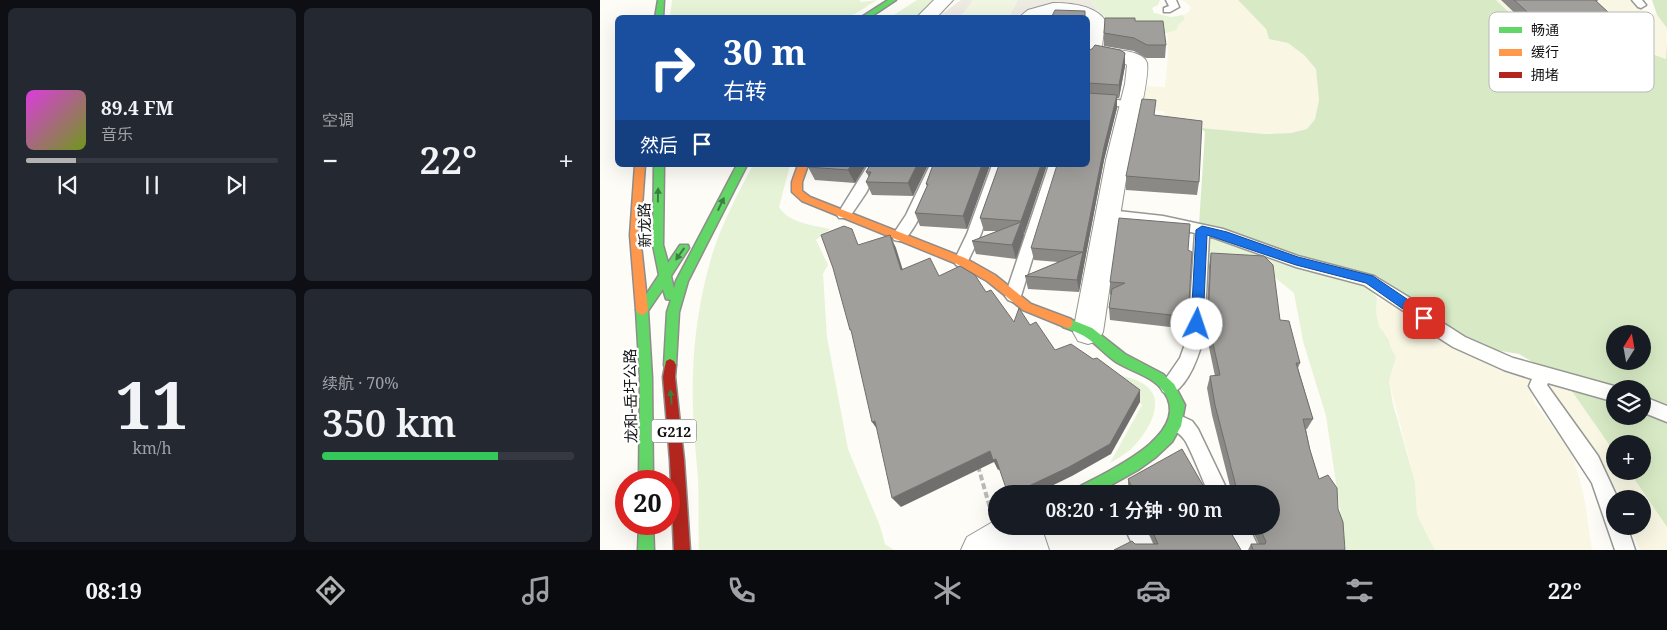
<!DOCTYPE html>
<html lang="zh">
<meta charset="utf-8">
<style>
:root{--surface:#171b24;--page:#242831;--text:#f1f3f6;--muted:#9ea1a6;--line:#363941;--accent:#b2b2b3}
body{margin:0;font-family:"Noto Serif","Noto Sans SC",serif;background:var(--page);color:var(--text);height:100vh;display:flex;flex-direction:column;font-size:19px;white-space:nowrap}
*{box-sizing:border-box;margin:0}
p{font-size:16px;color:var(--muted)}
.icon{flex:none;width:28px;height:28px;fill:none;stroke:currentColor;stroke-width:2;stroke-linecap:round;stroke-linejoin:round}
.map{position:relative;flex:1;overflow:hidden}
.sheet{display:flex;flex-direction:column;gap:8px;padding:8px;background:#0d0f14;width:600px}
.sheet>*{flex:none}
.top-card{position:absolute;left:15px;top:15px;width:475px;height:152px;border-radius:8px;box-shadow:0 5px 20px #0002;background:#1a4fa0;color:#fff;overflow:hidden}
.needle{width:32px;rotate:11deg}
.buttons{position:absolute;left:1006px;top:325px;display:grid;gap:10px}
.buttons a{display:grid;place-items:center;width:45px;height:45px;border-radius:50%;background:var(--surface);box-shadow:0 5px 20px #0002;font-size:25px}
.speed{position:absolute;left:15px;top:470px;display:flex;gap:10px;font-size:25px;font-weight:700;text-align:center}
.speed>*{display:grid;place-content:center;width:65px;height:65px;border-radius:50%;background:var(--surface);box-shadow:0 5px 20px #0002;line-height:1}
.speed .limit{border:8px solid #d22;background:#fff;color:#111}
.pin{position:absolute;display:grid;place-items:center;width:42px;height:42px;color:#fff;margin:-21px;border-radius:10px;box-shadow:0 2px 8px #0006}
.me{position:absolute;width:55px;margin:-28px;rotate:4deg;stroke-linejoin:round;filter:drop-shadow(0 0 4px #0008)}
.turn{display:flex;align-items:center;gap:18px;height:105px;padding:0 25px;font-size:22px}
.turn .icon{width:65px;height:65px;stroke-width:2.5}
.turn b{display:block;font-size:35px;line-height:42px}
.then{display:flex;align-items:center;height:48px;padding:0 25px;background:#0003;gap:10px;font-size:19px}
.big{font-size:38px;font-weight:600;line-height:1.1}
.sheet .tile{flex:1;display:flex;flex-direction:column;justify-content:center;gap:8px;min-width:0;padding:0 18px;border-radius:8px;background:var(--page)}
.sheet .dial{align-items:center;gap:0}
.dial b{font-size:65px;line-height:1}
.song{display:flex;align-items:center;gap:15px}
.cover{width:60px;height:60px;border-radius:8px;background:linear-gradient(135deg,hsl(300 70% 55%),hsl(80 70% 35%))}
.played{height:5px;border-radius:2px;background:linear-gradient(90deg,var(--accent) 20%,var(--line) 20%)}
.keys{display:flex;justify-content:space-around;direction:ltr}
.heat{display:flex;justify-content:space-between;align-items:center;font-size:28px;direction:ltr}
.charge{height:8px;border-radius:4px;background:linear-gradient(90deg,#34c759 70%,var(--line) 0)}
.sheet .tiles{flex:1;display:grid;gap:8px;grid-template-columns:repeat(2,1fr)}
.trip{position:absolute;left:388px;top:485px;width:292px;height:50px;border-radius:25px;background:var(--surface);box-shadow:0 5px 20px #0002;font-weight:600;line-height:50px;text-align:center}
.tabs{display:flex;height:80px;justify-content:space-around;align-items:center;background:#090b0e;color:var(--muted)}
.tabs .icon{width:35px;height:35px}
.tabs .selected{color:var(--accent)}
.tabs b{font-size:22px;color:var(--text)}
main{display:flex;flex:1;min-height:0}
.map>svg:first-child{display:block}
.farmland{fill:#f9f7e4}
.green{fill:#e7f3d7}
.forest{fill:#d8eac5;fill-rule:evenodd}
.pitch{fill:#f0f6e1}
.plaza{fill:#edebe2}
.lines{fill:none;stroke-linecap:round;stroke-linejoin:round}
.lane-casing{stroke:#979795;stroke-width:3}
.street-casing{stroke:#979795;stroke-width:2}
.fast-casing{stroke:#8e8d8b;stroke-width:3}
.slow-casing{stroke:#8e8d8b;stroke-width:3}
.jam-casing{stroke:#8e8d8b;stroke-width:3}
.path{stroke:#b9b9b8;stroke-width:4;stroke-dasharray:6 3;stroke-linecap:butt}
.lane{fill:#fffffe;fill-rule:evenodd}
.street{fill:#fffffe;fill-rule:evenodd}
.fast{fill:#63d668;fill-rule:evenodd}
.slow{fill:#ff974d;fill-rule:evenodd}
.jam{fill:#b3261e;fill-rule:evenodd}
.wall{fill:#8a8986}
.shaded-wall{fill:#716f6d}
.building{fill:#a19f9c;stroke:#716f6d}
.oneway{fill:#3e7d41}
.route{fill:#1a73e8;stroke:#114b97}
.labels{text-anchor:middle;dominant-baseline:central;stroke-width:5;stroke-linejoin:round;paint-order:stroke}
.shield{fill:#fff;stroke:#585858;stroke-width:1}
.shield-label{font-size:14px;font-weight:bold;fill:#111}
.street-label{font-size:15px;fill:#111;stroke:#fff}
.key{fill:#fff;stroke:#b8b8b8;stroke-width:1}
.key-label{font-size:14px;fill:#111}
</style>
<main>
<section class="sheet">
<div class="tiles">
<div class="tile">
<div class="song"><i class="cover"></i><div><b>89.4 FM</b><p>音乐</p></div></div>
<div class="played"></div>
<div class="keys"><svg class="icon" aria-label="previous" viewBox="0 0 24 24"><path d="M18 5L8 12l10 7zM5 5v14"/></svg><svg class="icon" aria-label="pause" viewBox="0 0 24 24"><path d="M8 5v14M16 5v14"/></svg><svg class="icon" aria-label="next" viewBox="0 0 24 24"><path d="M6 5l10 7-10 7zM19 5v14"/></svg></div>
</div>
<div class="tile"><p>空调</p>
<div class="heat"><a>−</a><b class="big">22°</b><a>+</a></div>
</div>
<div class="tile dial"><b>11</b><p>km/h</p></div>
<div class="tile"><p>续航 · 70%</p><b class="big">350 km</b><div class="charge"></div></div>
</div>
</section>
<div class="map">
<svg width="1067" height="550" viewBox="0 0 1067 550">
<rect width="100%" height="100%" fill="#fdfcf7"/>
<!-- farmland -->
<g class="farmland">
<path d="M583,0h55l28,29 3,10 19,4 16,12 12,14 3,15v16l-4,19 -8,10 -16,4 -46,1 -80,-11 -1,-12 -28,-1 4,-24 25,1 3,-32 -1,-22 10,-3 1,-5 7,-6 -2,-4 6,-3 2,-5z"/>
<path d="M896,0h133l16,12 12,3 10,13 -1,32 -17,-7 -21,1 -1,6 -36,-13 -13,-8 -42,-1z"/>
<path d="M777,298l15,6 23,15 116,58 -1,12 4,13 24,32 14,21 7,22 6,25 7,48h-157l-18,-35 -2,-33 -26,-101 7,-24 -5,-9 -2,-8 -10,-13 -3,-15z"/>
<path d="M950,382l19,5 46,66v18h14l14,19 24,37v23h-27l-10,-24h12v-27h-21l-15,-28 -56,-80z"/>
</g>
<!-- green -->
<g class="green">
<path d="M72,0h189l-1,2 17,-2 -27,17h-180z"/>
<path d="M317,0h21l-20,17 -29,1z"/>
<path d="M491,0h69l-2,5 -6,3 2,5 17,4 12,-2 2,4 -7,6 -1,5 -10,3 -68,-3 5,-10z"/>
<path d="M153,165h37l-11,42c10,16 33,18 51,22l-14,11 12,25 -5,9 4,63 21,112 32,77 5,18 9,6h-195c-1,-24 0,-48 -1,-72 -2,-24 -5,-48 -5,-72 -2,-51 5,-106 20,-154 10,-31 25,-59 40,-87z"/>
<path d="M609,238h7l147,48 8,4 6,8 -1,14 3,14 10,14 2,8 5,9 -7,24 4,23 22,78 2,33 18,35h-89l-20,-134 -23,-75 -9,-48 -32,-26 -55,-3 -1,-23z"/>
<path d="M516,374c9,3 22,5 29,11 24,17 0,51 -15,65 -6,5 -14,9 -20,13l32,-58 -21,-22z"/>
</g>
<!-- forest -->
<g class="forest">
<path d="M638,0h258l40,38 42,1 13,8 36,13v-6l22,-1 17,6 1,-19v369l-24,-10 -1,-10h-27l-70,-20 -26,-15 -25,-4 -26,-8 -89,-65 -102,-28 -78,-24 6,-93 -4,-4 63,6 27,-1 16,-4 8,-10 4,-19 -3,-31 -12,-14 -16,-12 -19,-4 -3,-10zM1015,334h27v27h-27z"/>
<path d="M1052,0h15v28l-10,-13z"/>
<path d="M969,387l46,12v17h27l1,-6 24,8v109l-38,-56h13v-27h-27v9z"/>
</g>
<!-- pitch -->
<path class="pitch" d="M373,0h45l-10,17 -47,1z"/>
<!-- plaza -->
<g class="plaza">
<path d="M361,0h12l-12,17h-23z"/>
<path d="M418,0h73l7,11 -17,-4 -30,-2 -22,4 -14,8 -7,1z"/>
</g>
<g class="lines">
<!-- lane casing -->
<g class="lane-casing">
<g id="lane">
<path d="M566,0h10l3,7 -9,5h-6v-4l5,-2z"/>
<path d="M1032,0h10l4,5 -5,3 -3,-1z"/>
<path d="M488,98l43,3 6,3 -6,3 -43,-3z"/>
<path d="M268,165h12l-14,28 -17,25h-10l-2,-3z"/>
<path d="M330,165h12c-9,20 -22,59 -37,74 -3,3 -7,2 -11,1l-2,-4 14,-21z"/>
<path d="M392,165h12l-23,69 -15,31 -5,2 -5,-2 -2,-4 13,-27z"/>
<path d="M449,165h12l-40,131 -3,4 -5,2 -5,-2 -3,-4z"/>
<path d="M509,210l54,6 60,13 75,27 76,20 46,28 20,17 25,16 48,21 108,30 -6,1v13l-67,-19 -1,2 51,71 20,43h-3v27h12l8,24h-20l-23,-67 -60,-92 -3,-5 3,-7 -28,-9 -51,-23 -25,-16 -20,-17 -44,-29 -68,-18 -87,-31 -5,100c-5,19 -15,51 -35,59l-6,-3 -3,-5 20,-29 8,-22 7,-103 -32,-7 -59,-8 -2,-3 2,-3z"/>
<path d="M1042,396l25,10v16l-25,-10z"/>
<path d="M577,414l15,7 6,8 31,65h-20c-8,-17 -14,-35 -23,-52 -5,-9 -14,-11 -18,-20l3,-6z"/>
<path d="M524,526h21l11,24h-21z"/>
<path d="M626,526h22l12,24h-21z"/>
</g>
</g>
<!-- street casing -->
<g class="street-casing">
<g id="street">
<path d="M334,0h19l-17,18h-20z"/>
<path d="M453,3c17,0 41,2 52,17l-3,27c10,4 41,2 45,16 3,15 -13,76 -17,95 -11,57 -18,116 -27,174l-5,9 -10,3 -10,-3 -5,-9 33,-172 19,-76 2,-19 -6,-4 -33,-7v-36l-26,-5 -22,5h-22l10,-8z"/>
<path d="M396,520v6h45l8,24h-88l6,-13z"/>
</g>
</g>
<!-- fast casing -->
<g class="fast-casing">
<g id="fast">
<path d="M58,0h6l-1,18h-8z"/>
<path d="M288,0h8l-27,18h-9z"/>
<path d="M54,165h10l-1,80 5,18 12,-18h8l1,3 -18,28 3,13 2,-8 61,-116h10l-59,116 -9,31 -3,53 -2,4 -4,2 -4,-2 -2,-4 3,-53 4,-12 -5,-1 -3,-10 -15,22 4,67 1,103h-14l1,-103 -4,-68 23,-35 -6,-30z"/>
<path d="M467,318l25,10 33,26 38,20 11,10 11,21 -4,21 -9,16 -16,15 -18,13 -43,24h-22l2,-5c29,-16 119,-54 89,-97 -11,-16 -32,-20 -48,-30 -9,-6 -17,-15 -26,-22 -8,-6 -18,-10 -27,-13l-2,-4 2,-4z"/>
<path d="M39,524h14l1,26h-16z"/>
</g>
</g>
<!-- slow casing -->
<g class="slow-casing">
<g id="slow">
<path d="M35,165h10l-5,70 8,75 -2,3 -4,2 -4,-2 -2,-3 -6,-75z"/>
<path d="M198,165h10l-6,17v9l8,6 155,61 30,17 36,29 40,15 2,4 -2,4 -4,1 -44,-18 -36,-29 -30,-17 -155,-63 -10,-9v-10z"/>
</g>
</g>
<!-- jam casing -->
<g class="jam-casing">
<path id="jam" d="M70,359l4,2 2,4 -1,12 9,83 6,90h-16l-4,-90 -7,-83 3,-16z"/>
</g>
<!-- path -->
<path class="path" d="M378,466l12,42"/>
<!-- lane -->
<use href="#lane" class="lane"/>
<!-- street -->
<use href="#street" class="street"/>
<!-- fast -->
<use href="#fast" class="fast"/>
<!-- slow -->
<use href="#slow" class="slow"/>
<!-- jam -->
<use href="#jam" class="jam"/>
</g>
<!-- wall -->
<g class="wall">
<path d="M901,0h97l-1,2 26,24 -6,9 -77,2z"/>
<path d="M535,21l31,24 -1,13h-19l-12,-7 -30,-5v-13z"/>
<path d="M488,50l37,3v13l-6,32h-2v10l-13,52 -25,132 -51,-3 -3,-13 33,-14 -24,-2 -3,-12 57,-83z"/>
<path d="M555,115l44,67 -2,13 -71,-5v-14z"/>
<path d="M266,165l-11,18 -40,-3 -7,-13z"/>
<path d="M270,165h58l-15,31 -41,-1 -6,-13 3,-5 -3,-5z"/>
<path d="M333,165h57l-23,64 -47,-3 -5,-13 12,-27 -1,-2z"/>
<path d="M399,165h48l-23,69 -1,-1 1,2 -8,24 -40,-5 -4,-13 25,-10h-13l-4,-13z"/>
<path d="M588,250v67l-1,12 -77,-9 -1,-12 2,-13h-1v-13z"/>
<path d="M611,253l69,67 20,43 -2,5 15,51 -6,10h-1l4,21 9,29 19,30 7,41h-97l3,-6h8l-9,-18h21v-32h-39l-20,-79 -5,-27 3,-12h5l-9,-43 3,-67z"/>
<path d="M528,479l80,15h-77l-3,-6z"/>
<path d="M546,526h81l14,24 -106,-6h19z"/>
</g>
<!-- shaded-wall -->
<g class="shaded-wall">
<path d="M525,53v13l-6,32v-13z"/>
<path d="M517,95v13l-13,52 -20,105 -1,-13 21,-105z"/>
<path d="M251,165h15l-11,18 -7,-13z"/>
<path d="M317,165h11l-15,31 -5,-13z"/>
<path d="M382,165h8l-23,64 -4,-13z"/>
<path d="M441,165h6l-23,69 -3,-13z"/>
<path d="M421,222l3,13 -8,24 -4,-14z"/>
<path d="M290,235l6,13 11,35 -6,-13z"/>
<path d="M483,252l1,13 -5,27 -2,-12z"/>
<path d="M540,390v12l-29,52 -39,22 -37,18h-23z"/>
<path d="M275,421l5,12 -8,-11z"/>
<path d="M390,451l6,8 4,10 -2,1 -4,-8 -93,45 -9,-9z"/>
</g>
<!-- building -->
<g class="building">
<path d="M914,0h81l28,26 -78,2z"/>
<path d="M455,10l30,1v7h-34z"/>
<path d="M505,18h30v3h28l3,24h-19l-13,-7 -30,-5z"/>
<path d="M495,45l25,5 5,3 -6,32 -31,-2v-33l4,-1z"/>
<path d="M488,93l29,2 -13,52 -21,105 -52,-4 26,-83h31z"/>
<path d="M542,99l14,1 -2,15 48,6 -3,61 -73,-6z"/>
<path d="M209,165h42l-3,5 -40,-3z"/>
<path d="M270,165h47l-9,18 -42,-1 5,-10h-5z"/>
<path d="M333,165h49l-19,51 -48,-3 13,-29h-2z"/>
<path d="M399,165h42l-20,56 -41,-3z"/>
<path d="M519,218l71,6 -2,26 4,2 -4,65 -79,-9 3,-19 13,-6 -15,-1z"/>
<path d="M421,222l-9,23 -40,-4z"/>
<path d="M244,226l8,3 6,16 32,-10 11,35 29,-12 9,18 21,-10 15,9 11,17 5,-2 23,32 5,-14 11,17 6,-3 19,28 16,-6 22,15 4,-1 43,32 -30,54 -41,23 -57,27h-4l-12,-35 -3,1 -3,-9 -98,47 -17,-77 -3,1 -21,-92h-1l-17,-62 -12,-33z"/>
<path d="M483,252l-6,28 -52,-4z"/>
<path d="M611,253l53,3 9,9 7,55 9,1 11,42h-4l17,56h-10l7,31 9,29 9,-4 9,13 1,21 5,13 2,28h-92l-2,-6h14l1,-2 -7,-16h12v-32h-33l-23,-89 -5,-29 10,-1 -12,-54z"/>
<path d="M582,449l26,45h-73l-7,-15z"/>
<path d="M550,526h77l14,24h-127l18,-9 3,3h23z"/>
</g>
<!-- one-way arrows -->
<defs><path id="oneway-solid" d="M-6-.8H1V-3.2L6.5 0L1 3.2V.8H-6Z" transform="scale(1.25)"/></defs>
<g class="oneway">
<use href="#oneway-solid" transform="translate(58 195) rotate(-89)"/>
<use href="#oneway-solid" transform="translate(121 204) rotate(-65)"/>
<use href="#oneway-solid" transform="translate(80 254) rotate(125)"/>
<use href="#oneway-solid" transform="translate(71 397) rotate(-95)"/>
</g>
<!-- route -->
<path class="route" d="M602,226l25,6 71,25 75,19 56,38 1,4 -1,3h-9l-54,-38 -70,-18 -89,-30 -4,89 -2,4h-9l-1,-4 5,-94z"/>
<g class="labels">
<!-- shield labels -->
<rect class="shield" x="51.5" y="419.5" width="45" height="23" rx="4"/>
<g class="shield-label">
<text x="74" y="431">G212</text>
</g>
<!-- street labels -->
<g class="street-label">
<text transform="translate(44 225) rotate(-91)">新龙路</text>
<text transform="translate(30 396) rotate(-91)">龙和-岳圩公路</text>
</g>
</g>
<!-- legend -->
<rect x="889" y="12" width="165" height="80" rx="8" class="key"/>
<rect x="899" y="27" width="23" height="6" fill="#63d668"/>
<rect x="899" y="49" width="23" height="7" fill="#ff974d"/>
<rect x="899" y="72" width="23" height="6" fill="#b3261e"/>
<g class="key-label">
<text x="931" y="35">畅通</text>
<text x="931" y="57">缓行</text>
<text x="931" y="80">拥堵</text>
</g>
</svg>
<div class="buttons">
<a><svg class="needle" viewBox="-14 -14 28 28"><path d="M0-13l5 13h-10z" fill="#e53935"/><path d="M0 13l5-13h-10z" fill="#9ea1a6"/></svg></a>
<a><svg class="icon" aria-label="layers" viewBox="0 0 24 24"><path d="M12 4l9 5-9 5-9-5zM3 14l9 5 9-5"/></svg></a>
<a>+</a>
<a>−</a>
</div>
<div class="speed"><div class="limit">20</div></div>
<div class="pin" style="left:824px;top:318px;background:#d93025"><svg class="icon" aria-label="arrive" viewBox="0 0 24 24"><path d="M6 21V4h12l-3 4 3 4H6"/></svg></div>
<svg class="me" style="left:597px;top:324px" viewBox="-20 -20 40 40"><circle r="19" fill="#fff"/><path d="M0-13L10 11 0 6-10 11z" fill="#1a73e8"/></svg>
<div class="trip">08:20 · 1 分钟 · 90 m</div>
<div class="top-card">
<div class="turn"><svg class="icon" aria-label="right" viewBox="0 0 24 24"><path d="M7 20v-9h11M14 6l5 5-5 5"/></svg><div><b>30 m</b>右转</div></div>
<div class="then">然后<svg class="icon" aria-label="arrive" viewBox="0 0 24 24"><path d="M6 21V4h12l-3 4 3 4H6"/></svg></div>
</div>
</div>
</main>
<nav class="tabs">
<b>08:19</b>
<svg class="icon selected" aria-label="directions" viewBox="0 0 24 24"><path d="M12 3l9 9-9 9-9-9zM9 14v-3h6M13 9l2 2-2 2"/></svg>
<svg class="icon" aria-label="music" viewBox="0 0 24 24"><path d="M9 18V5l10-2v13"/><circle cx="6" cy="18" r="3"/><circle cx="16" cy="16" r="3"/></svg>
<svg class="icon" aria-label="phone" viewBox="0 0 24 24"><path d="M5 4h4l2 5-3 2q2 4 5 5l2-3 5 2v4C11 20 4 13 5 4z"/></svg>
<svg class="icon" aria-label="climate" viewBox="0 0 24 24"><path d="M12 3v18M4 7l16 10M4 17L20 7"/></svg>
<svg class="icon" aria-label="car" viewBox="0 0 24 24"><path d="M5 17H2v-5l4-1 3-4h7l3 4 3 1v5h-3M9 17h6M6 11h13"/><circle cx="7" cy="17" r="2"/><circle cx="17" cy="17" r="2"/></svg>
<svg class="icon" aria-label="filters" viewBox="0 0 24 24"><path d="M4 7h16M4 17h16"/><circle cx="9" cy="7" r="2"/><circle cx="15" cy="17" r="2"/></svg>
<b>22°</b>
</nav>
